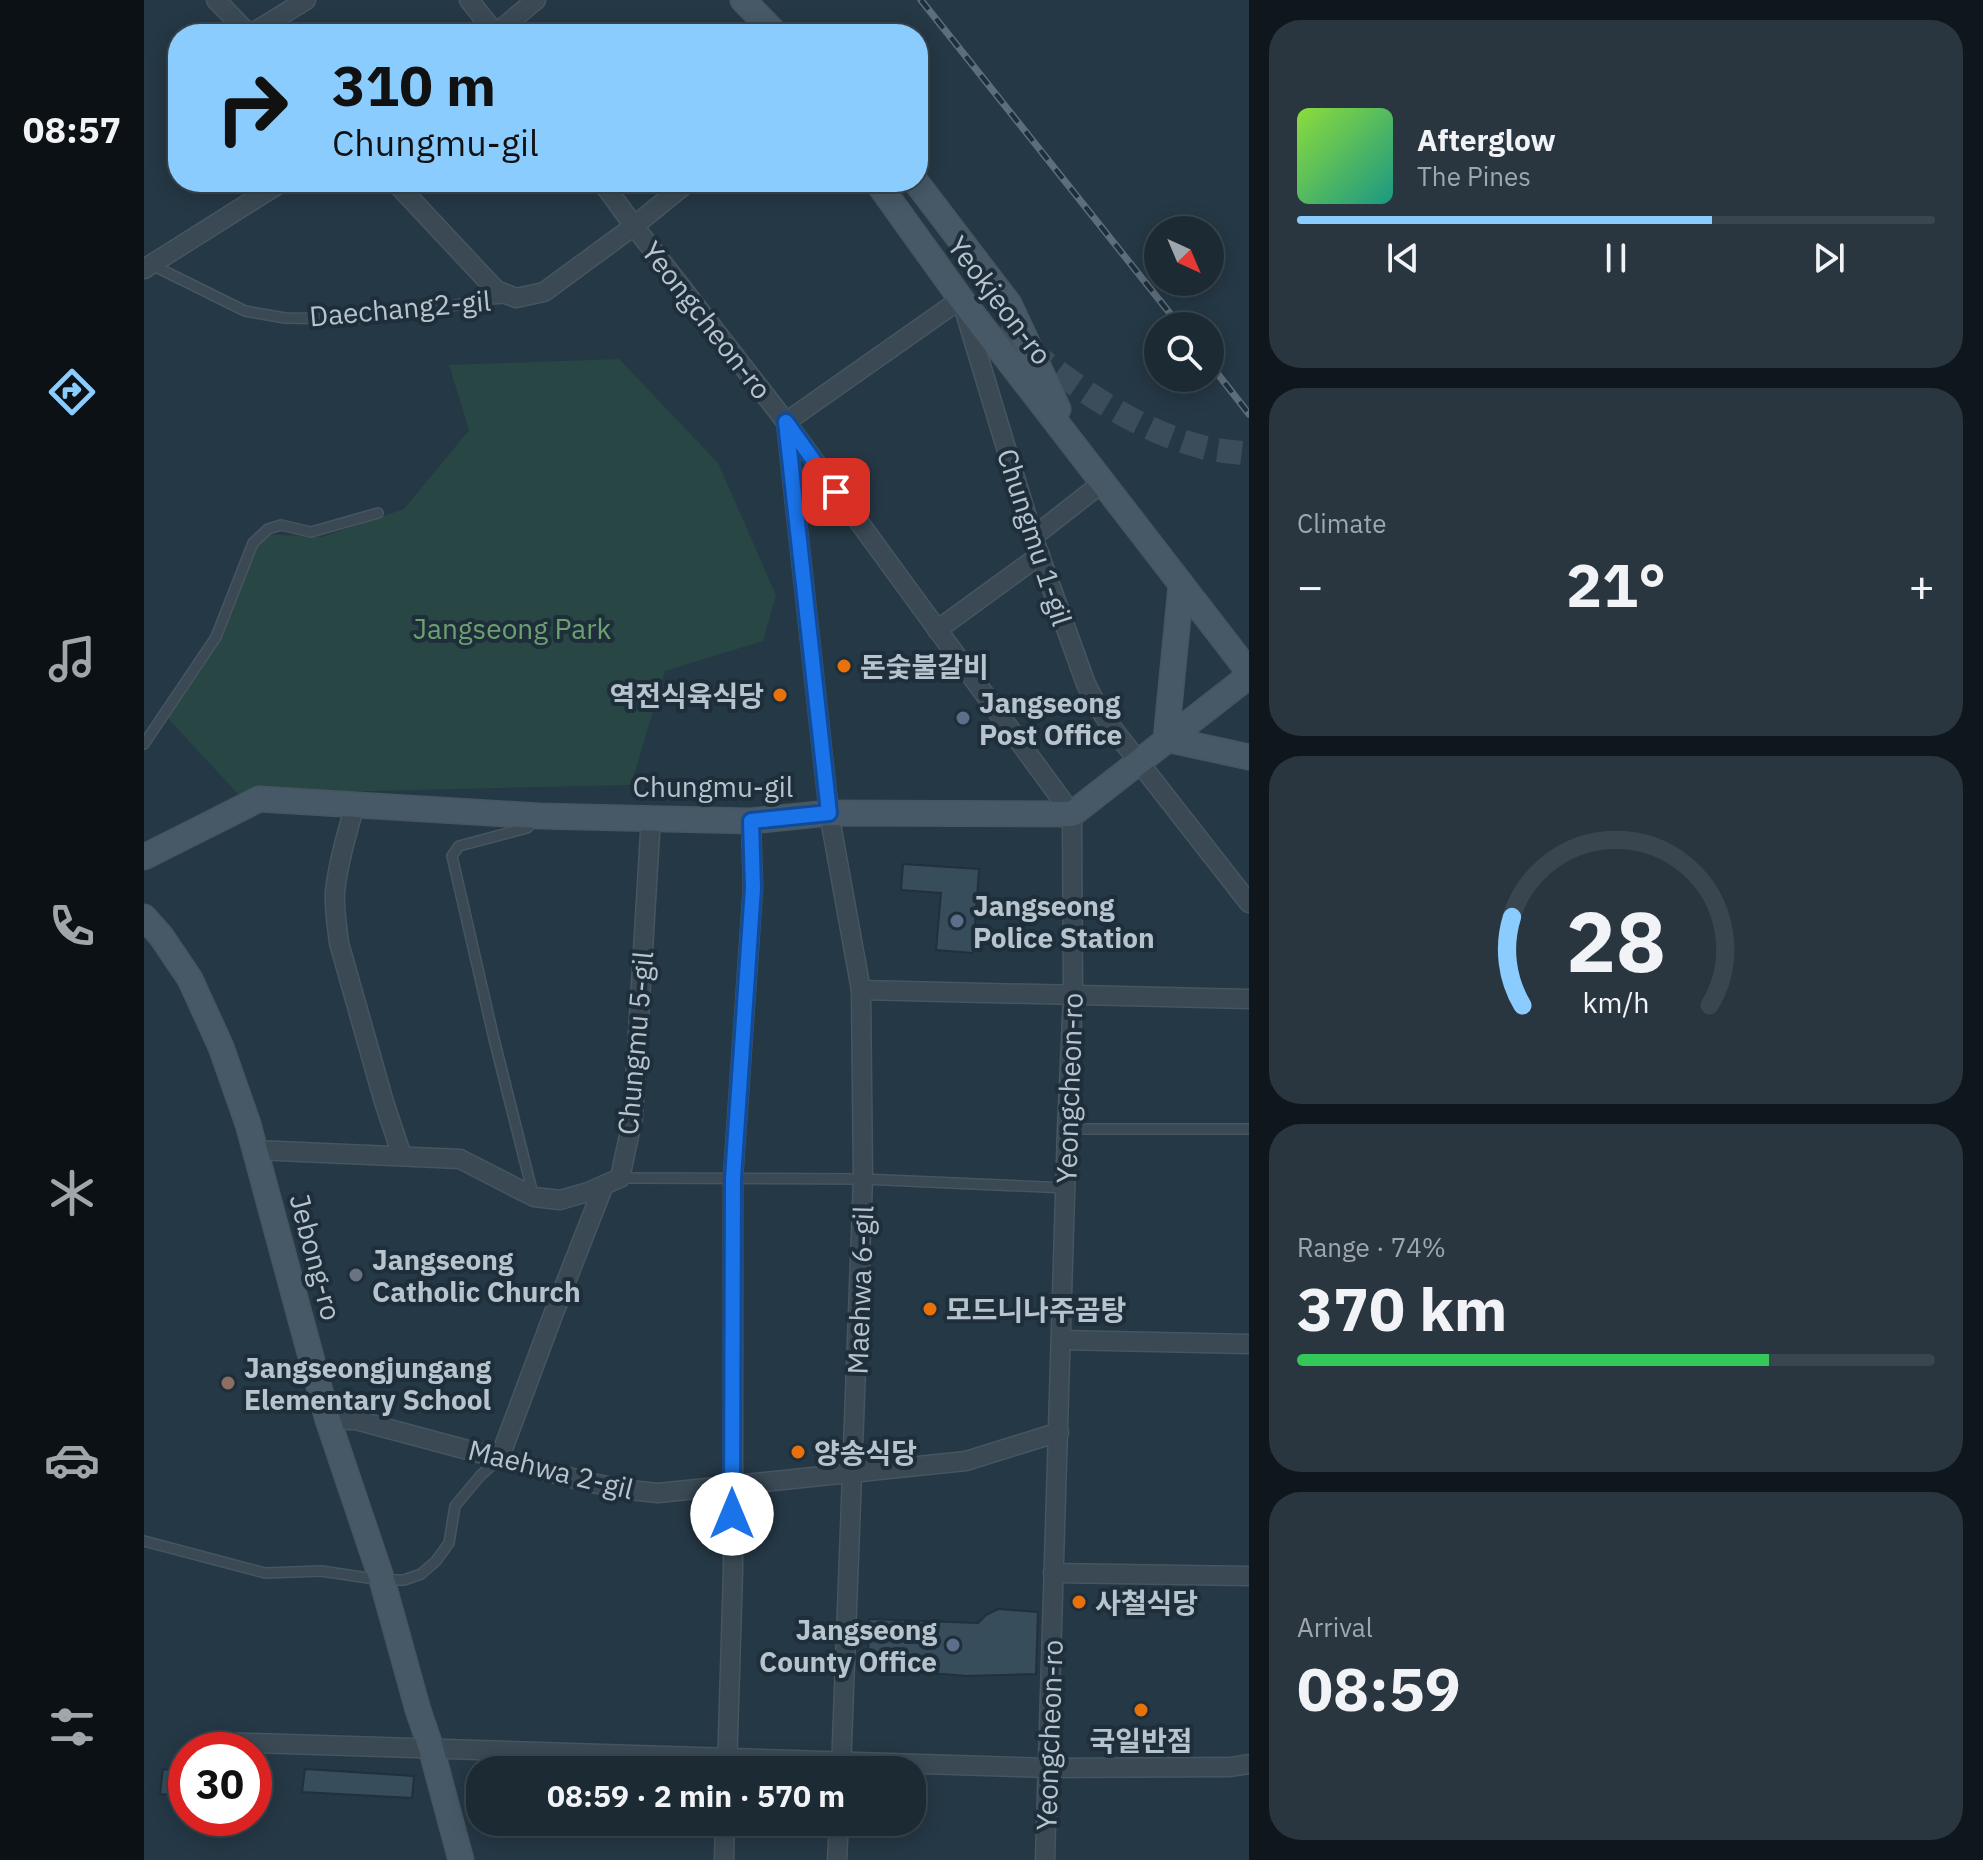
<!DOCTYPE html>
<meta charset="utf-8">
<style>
:root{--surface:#1c2a34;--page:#293640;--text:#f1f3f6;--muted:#a0a7ac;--line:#3a464f;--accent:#8bccff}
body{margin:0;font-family:"IBM Plex Sans","Noto Sans KR",sans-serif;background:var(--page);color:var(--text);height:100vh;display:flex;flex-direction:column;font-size:30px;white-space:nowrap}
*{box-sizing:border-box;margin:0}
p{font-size:26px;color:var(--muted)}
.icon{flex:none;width:44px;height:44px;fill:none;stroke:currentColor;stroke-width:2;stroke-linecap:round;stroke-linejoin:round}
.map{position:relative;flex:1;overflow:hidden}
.details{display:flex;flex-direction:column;gap:20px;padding:20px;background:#0f171d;width:734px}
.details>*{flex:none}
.banner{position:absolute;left:24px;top:24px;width:760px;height:168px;border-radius:32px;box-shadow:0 4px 20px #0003,0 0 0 2px var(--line);background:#8bccff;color:#111;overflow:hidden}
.needle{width:52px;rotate:136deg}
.buttons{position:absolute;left:1000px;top:216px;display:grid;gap:16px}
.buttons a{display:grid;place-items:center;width:80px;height:80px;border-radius:50%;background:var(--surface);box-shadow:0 4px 20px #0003,0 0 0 2px var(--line);font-size:40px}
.speed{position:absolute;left:24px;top:1732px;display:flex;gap:16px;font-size:40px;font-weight:700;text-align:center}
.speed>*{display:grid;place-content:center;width:104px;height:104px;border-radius:50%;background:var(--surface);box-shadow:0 4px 20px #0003,0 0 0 2px var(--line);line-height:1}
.speed .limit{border:12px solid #d22;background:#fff;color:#111}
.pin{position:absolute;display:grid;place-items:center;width:68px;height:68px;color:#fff;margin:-34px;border-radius:16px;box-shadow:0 4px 12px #0006}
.me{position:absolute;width:88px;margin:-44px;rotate:0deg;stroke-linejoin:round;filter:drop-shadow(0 0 6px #0008)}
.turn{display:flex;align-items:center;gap:28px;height:168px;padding:0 32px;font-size:36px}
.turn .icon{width:104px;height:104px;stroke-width:2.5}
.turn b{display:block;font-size:56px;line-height:68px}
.big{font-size:60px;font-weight:700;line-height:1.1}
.details .widget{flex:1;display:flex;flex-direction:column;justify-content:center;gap:12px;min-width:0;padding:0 28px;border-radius:32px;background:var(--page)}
.details .dial{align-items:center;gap:0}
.dial svg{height:208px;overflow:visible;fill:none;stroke:var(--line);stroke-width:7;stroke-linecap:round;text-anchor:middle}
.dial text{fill:var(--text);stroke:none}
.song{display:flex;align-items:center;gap:24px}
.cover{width:96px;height:96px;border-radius:12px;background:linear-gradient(135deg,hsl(90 70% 55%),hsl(170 70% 35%))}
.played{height:8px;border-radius:4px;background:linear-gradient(90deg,var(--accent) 65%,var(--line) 65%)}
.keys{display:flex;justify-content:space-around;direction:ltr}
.heat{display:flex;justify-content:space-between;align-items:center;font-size:44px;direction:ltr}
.charge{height:12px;border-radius:6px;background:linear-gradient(90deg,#34c759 74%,var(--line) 0)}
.trip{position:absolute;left:322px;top:1756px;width:460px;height:80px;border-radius:32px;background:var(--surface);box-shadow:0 4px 20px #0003,0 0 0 2px var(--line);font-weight:700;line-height:80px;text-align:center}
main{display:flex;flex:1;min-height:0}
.menu{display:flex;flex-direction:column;width:144px;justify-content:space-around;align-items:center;background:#0b1115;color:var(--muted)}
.menu .icon{width:56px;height:56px}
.menu .on{color:var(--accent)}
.menu b{font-size:36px;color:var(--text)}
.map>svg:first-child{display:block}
.green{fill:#274644}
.building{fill:#374d5b;stroke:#20303c;stroke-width:2}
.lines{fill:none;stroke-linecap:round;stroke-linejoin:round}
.secondary-tunnel{stroke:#3b4d5a;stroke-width:24;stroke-dasharray:24 12;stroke-linecap:butt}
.lane-casing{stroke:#465560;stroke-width:12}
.street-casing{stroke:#465560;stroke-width:21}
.secondary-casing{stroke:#465560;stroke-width:27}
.lane{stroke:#3a4954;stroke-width:9}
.street{stroke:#3a4954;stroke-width:18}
.secondary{stroke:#475967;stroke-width:24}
.rail-casing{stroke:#5c6e7b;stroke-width:7}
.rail{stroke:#1e2e3a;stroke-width:4;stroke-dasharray:12;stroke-linecap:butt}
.route-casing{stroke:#114b97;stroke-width:20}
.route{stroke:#1a73e8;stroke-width:14}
.food-dot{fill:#e8710a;stroke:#1e2e3a;stroke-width:3}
.service-dot{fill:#5c6f8a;stroke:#1e2e3a;stroke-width:3}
.worship-dot{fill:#6b7280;stroke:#1e2e3a;stroke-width:3}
.education-dot{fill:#8d6e63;stroke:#1e2e3a;stroke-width:3}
.labels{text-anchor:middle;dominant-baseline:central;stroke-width:8;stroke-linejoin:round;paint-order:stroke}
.street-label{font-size:28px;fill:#b7c4ce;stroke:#1e2e3a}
.park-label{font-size:28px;fill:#6da070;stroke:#1e2e3a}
.poi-label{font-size:28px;font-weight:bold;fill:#b7c4ce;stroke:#1e2e3a;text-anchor:start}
</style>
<main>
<nav class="menu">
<b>08:57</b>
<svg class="icon on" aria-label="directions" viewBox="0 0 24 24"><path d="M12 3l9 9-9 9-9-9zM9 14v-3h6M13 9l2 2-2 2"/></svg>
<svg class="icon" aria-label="music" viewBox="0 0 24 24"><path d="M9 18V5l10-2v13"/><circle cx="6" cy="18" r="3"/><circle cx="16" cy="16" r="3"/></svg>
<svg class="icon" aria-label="phone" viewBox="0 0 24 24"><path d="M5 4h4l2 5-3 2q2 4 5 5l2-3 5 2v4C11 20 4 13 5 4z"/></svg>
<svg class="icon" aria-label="climate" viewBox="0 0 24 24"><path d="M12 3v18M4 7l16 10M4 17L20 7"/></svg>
<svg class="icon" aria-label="car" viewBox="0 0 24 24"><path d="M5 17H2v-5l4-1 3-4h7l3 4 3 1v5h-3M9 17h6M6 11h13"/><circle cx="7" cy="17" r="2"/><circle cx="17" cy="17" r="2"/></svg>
<svg class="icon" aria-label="filters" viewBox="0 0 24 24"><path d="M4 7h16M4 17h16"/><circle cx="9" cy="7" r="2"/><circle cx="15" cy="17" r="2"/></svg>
</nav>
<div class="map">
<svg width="1105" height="1860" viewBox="0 0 1105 1860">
<rect width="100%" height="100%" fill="#253845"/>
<!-- green -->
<path class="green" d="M475,359l99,104 58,132 -13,46 -98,30 -34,114 -393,9 -74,-80 52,-77 46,-103 60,3 82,-28 65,-79 -20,-65z"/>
<!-- building -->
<g class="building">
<path d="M759,864l76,5 -6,84 -37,-3 5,-57 -40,-3z"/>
<path d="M854,1609l40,3 -2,62 -69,2 -99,-8 1,-49 109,4 8,-8z"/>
<path d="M110,1767l16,2 -4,27 -12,-1z"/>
<path d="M19,1769l23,3v24l-26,-2z"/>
<path d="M161,1769l109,7 -2,22 -110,-6z"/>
</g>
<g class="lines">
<!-- secondary-tunnel -->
<path class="secondary-tunnel" d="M857,327c60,50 128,102 205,121 14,3 29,4 43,6"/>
<!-- lane casing -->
<g class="lane-casing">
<g id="lane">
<path d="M8,265l93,46 40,7 65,1 81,-8 46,-11 28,-2"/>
<path d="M0,744l72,-107 37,-94 15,-14 13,-4 30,7 67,-19"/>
<path d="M923,1129h182"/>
<path d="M476,1178l243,1 203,9"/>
<path d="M389,1194l-39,-155 -42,-183 7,-10 68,-18 8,-8"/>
<path d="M0,1541l121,32 56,-2 61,9h22l17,-6 15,-13 13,-18 6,-37 25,-30 20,-18"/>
</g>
</g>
<!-- street casing -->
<g class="street-casing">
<g id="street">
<path d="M72,0l33,34"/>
<path d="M325,0l27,34"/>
<path d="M107,34l55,-34"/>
<path d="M351,34l41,-34"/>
<path d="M251,182l101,108 20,8 28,-6 90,-66 54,-44"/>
<path d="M458,182l32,44 152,196 286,392 1,182 -6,133 -22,731"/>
<path d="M0,269l138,-87"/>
<path d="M889,537l69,-54"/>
<path d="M793,630l103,-75"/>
<path d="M211,805c-8,28 -17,58 -20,87 -1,17 2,34 4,51l45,159 18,54"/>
<path d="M717,990l388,9"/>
<path d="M112,1150l204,9 74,38 26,3 28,-8 32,-14 13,-61 18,-300"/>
<path d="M917,1340l188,4"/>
<path d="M184,1420h28l231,62 42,8 29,3 308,-32 93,-29"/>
<path d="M356,1457l53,-142 51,-130"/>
<path d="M909,1573l196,3"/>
<path d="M76,1742l828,26 182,-1 19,-3"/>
<path d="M583,1770l6,-199v-393l20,-290 -2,-67"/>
<path d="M697,1770l22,-591 -2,-189 -32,-177 -43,-391 175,-123 72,238 53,147 9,18 15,23 139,178"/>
<path d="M580,1860l1,-38"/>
<path d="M693,1860l2,-38"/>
</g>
</g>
<!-- secondary casing -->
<g class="secondary-casing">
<g id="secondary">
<path d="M599,0l33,34"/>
<path d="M733,182l84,117 288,373"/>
<path d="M772,182l93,122 49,105"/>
<path d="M1037,586l-15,153 83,18"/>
<path d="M0,857l115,-58 280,17 212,5 78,-8 243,1 177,-138"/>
<path d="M0,917l17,19 29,43 31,68 27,77 80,296 54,160 36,130 13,38 30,112"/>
</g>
</g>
<!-- lane -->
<use href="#lane" class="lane"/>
<!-- street -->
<use href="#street" class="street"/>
<!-- secondary -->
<use href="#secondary" class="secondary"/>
<!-- rail casing -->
<g class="rail-casing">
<g id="rail">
<path d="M777,0l259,326"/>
<path d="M1066,364l39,50"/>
</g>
</g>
<!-- rail -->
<use href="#rail" class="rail"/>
</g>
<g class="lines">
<!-- route casing -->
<g class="route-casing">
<path id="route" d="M588,1514l1,-336 20,-290 -2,-67 78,-8 -43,-391 50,70"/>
</g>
<!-- route -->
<use href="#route" class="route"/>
</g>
<!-- markers -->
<g class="food-dot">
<circle cx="700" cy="666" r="8"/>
<circle cx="636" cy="695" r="8"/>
<circle cx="786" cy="1309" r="8"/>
<circle cx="654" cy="1452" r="8"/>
<circle cx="935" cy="1602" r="8"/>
<circle cx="997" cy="1710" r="8"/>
</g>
<g class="service-dot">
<circle cx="819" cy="718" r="8"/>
<circle cx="813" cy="921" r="8"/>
<circle cx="809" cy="1645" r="8"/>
</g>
<circle class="worship-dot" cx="212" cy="1275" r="8"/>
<circle class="education-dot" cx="84" cy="1383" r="8"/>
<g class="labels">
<!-- street labels -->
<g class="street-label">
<text transform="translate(856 300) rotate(53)">Yeokjeon-ro</text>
<text transform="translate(256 308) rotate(-5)">Daechang2-gil</text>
<text transform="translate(563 320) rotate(52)">Yeongcheon-ro</text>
<text transform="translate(891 537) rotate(72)">Chungmu 1-gil</text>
<text x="569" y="786">Chungmu-gil</text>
<text transform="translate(491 1043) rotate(-85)">Chungmu 5-gil</text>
<text transform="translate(925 1088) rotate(-88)">Yeongcheon-ro</text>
<text transform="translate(172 1257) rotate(75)">Jebong-ro</text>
<text transform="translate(716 1290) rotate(-88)">Maehwa 6-gil</text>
<text transform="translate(407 1469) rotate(14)">Maehwa 2-gil</text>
<text transform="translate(905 1735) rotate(-88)">Yeongcheon-ro</text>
</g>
<!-- park labels -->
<g class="park-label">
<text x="368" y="628">Jangseong Park</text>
</g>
<!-- poi labels -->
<g class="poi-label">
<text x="716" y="666">돈숯불갈비</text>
<text x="620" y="695" text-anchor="end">역전식육식당</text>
<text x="835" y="702">Jangseong<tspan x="835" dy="32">Post Office</tspan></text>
<text x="829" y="905">Jangseong<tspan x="829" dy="32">Police Station</tspan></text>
<text x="228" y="1259">Jangseong<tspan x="228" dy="32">Catholic Church</tspan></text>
<text x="802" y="1309">모드니나주곰탕</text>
<text x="100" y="1367">Jangseongjungang<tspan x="100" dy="32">Elementary School</tspan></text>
<text x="670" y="1452">양송식당</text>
<text x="951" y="1602">사철식당</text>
<text x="793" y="1629" text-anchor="end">Jangseong<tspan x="793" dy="32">County Office</tspan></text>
<text x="997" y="1740" text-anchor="middle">국일반점</text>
</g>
</g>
</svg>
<div class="buttons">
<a><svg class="needle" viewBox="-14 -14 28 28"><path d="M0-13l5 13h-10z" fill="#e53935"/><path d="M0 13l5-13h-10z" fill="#a0a7ac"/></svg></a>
<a><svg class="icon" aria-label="search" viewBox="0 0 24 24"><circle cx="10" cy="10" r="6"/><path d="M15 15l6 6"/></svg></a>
</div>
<div class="speed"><div class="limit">30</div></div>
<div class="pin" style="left:692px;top:492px;background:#d93025"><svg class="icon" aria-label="arrive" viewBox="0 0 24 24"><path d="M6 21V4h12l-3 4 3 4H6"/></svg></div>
<svg class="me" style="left:588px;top:1514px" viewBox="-20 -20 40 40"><circle r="19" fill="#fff"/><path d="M0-13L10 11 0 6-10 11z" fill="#1a73e8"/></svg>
<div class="trip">08:59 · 2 min · 570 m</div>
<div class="banner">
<div class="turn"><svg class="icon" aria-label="right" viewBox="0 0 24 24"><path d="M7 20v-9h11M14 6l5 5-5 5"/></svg><div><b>310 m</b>Chungmu-gil</div></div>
</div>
</div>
<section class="details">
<div class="widget">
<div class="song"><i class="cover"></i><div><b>Afterglow</b><p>The Pines</p></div></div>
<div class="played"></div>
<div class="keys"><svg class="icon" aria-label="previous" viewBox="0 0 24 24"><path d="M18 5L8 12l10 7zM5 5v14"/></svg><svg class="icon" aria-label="pause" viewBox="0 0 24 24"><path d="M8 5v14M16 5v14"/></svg><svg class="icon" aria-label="next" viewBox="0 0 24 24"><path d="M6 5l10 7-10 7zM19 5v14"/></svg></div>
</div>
<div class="widget"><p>Climate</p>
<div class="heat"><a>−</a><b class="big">21°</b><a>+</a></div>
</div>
<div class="widget dial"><svg viewBox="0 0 100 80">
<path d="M14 69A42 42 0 1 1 86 69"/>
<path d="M14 69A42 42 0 0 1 10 35" stroke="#8bccff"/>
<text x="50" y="56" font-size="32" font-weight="700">28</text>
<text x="50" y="72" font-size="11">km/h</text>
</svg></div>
<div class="widget"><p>Range · 74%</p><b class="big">370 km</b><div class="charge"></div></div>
<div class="widget"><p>Arrival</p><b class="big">08:59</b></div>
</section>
</main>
